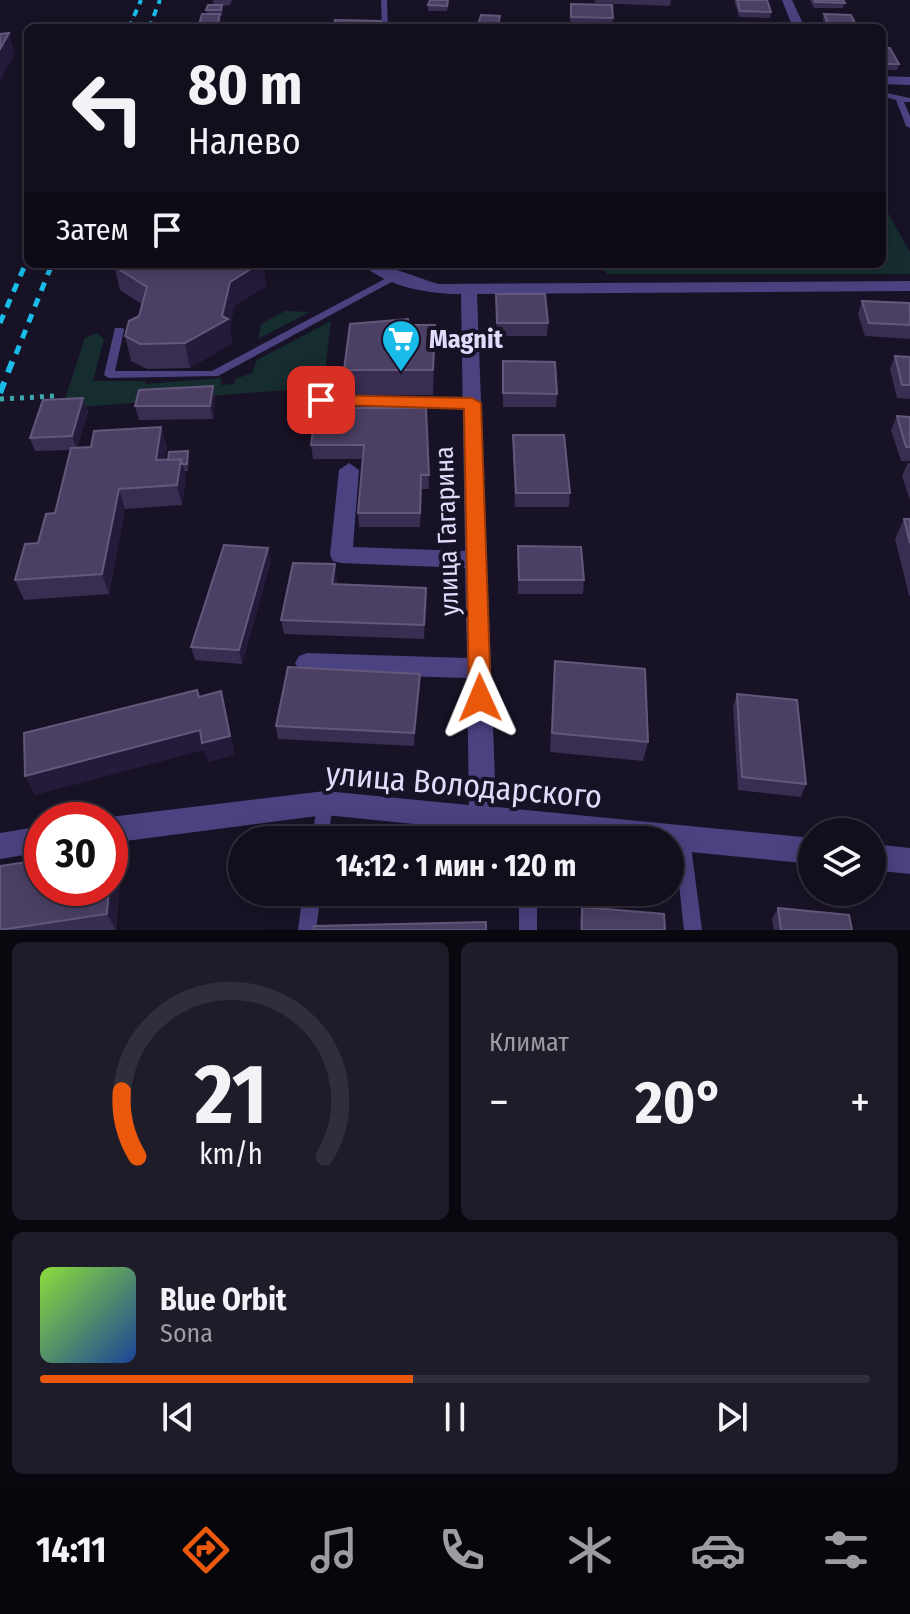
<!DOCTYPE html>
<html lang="ru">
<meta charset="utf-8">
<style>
:root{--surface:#120e1c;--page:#1f1c29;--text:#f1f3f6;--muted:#9c9ca3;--line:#312e3b;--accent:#ea580c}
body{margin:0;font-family:"Fira Sans Condensed",sans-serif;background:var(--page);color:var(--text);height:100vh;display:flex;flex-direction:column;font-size:30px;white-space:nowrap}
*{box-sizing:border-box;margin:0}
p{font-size:26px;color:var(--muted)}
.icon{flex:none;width:44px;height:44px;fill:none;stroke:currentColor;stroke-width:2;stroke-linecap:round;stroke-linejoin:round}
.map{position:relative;height:930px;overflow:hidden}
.drawer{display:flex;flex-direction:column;gap:12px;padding:12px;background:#0a080f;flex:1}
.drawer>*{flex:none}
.top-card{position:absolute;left:24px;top:24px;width:862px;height:244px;border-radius:12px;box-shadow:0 4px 20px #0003,0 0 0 2px var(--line);background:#120e1c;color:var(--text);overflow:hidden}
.controls{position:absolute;left:798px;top:818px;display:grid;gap:16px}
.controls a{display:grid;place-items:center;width:88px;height:88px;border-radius:50%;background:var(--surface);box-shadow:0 4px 20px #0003,0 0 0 2px var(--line);font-size:40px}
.speed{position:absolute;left:24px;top:802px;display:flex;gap:16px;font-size:40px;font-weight:700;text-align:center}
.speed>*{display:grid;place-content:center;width:104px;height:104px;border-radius:50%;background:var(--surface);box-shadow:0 4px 20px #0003,0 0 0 2px var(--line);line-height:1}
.speed .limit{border:12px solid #d22;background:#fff;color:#111}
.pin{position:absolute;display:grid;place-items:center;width:68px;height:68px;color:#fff;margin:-34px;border-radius:16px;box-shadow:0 4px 12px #0006}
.me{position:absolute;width:88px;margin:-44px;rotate:359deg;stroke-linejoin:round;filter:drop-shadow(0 0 6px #0008)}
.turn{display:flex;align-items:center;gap:28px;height:168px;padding:0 32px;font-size:36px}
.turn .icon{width:104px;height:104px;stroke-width:2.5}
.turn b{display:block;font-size:56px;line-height:68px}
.then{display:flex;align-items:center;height:76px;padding:0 32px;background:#0003;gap:16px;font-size:30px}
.big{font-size:60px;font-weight:700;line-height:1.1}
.drawer .card{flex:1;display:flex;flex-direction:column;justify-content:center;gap:12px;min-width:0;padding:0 28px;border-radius:12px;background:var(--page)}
.drawer .dial{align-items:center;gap:0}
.dial svg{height:208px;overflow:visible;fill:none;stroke:var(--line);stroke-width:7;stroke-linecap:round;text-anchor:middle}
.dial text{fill:var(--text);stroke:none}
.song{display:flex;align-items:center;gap:24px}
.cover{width:96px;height:96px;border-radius:12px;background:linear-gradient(135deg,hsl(90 70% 55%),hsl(220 70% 35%))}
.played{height:8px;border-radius:4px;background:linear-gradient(90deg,var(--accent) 45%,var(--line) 45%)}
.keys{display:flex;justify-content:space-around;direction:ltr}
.heat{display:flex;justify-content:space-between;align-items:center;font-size:44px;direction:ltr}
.drawer .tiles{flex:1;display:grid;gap:12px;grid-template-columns:1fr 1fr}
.card:last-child{grid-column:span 2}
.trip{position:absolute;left:228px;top:826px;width:456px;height:80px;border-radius:40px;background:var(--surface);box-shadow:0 4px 20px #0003,0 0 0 2px var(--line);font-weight:700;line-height:80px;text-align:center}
.tab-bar{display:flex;height:128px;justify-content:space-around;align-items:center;background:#07060b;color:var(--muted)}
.tab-bar .icon{width:56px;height:56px}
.tab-bar .selected{color:var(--accent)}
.tab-bar b{font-size:36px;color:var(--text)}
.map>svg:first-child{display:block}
.green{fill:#162d30}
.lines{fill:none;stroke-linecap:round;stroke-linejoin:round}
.path{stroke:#3ca8ae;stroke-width:5;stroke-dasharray:4 6;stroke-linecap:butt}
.service{fill:#4b4281;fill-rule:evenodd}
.minor{fill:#4b4281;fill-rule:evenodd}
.rail-far2{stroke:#19bce9;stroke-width:4;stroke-dasharray:7 6;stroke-linecap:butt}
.rail-far1{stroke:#19bce9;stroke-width:5;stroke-dasharray:9 8;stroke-linecap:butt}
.rail{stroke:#19bce9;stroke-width:6;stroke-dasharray:12 10;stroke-linecap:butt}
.wall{fill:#392d52}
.shaded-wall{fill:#241a39}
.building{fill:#4b4064;stroke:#63587c;stroke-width:2}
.route{fill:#ea580c;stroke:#983908;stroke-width:2}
.labels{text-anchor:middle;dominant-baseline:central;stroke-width:8;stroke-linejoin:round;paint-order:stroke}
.poi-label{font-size:26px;font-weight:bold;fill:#e2dbfb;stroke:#181226;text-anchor:start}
.street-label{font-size:26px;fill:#e2dbfb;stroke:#181226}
.near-street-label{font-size:32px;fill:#e2dbfb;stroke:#181226}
</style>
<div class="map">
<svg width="910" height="930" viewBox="0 0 910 930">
<rect width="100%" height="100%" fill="#181226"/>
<!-- green -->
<g class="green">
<path d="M882,202l28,50v22h-303l-7,-10h282z"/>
<path d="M285,311l25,1 -52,27 3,-15z"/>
<path d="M331,321l-8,67c-88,4 -173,15 -261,20l23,-70 12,-5 7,6 -11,42h52v3l76,-6v7l13,-1 1,-5 17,-6 5,-13z"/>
</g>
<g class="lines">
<!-- path -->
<path class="path" d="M0,399l56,-3"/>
<!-- service -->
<g class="service">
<path d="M381,0h6l1,28h-6z"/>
<path d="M882,92l28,6v4h-6l6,14v12l-4,-2 -10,-26 -14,-4z"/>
<path d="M394,274l3,1v4l-179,97 -109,2 -5,-3 11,-47h8l1,2 -9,41h97z"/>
<path d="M321,396l151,3 6,4 -6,4 -155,-4 -2,-3z"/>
<path d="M325,796l6,2 2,5 -5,37h-16l5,-37 2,-5z"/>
<path d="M682,831l6,3 2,5 12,91h-18l-10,-91 2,-5z"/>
<path d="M303,892h18l-5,38h-18z"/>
<rect x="519" y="892" width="18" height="38"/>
</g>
<!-- minor -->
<g class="minor">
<path d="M782,0h10l13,28h-12z"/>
<path d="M882,76l28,1v8l-28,-1z"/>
<path d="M363,264c26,0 51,13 76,20l471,-3v10l-433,3 19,513 316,31v26l-142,-14v-10h-99l-246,-25 -215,28v-23h-7l7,-3 215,-26 144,14 -2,-127 -160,-5 -8,-3 -4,-7 4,-7 8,-3 160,5 -2,-90 -124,-5 -8,-2 -3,-6 9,-85 10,-7 10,7 -6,77 112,4 -4,-257c-31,0 -76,-7 -98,-30z"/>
<path d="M42,826v26l-42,7v-26z"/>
<path d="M872,844l38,4v26l-38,-4z"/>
</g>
<!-- rail-far2 -->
<g class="rail-far2">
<path d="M129,28l12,-28"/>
<path d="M149,28l11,-28"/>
</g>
<!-- rail-far1 -->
<g class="rail-far1">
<path d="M0,323l28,-65"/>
<path d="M16,354l36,-90"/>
</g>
<!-- rail -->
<path class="rail" d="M0,393l16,-41"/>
</g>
<!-- wall -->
<g class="wall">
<path d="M213,0h19l-2,5 -8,1 1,4 -1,6h-2l1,4 -3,8h-20l9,-14 -1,-4 8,-5z"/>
<path d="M595,0h76l-1,6 -75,-3z"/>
<path d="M734,0h33l4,12 -1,6 -31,-1z"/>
<path d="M810,0h33l2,3 -2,5h-29z"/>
<path d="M449,3l-2,8h-19v-6z"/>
<path d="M571,4l42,14 -1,10h-91l49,-4z"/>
<path d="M824,14l33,13 -1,1h-30l-3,-8z"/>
<path d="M882,48l17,16 -2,6h-15z"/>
<path d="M117,264h146l3,22 -32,20 -4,23 2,14 -42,25 -43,1 -16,-8 -6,-25 14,-20 4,-11 -23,-15 -6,-24z"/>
<path d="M496,294l52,29 -1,13h-50z"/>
<path d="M862,301l48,24v14l-45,-3 -7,-22z"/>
<path d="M435,325l-2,70h-87l-2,-25z"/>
<path d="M895,356l15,1v42l-13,-1 -7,-29z"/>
<path d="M503,361l54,33 -1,13h-53z"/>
<path d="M213,386l2,14 -2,19 -74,1 -4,-14z"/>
<path d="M83,398l5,14 -11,36 14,-1 70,-20 6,20 -3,13h4l20,-9 1,7 -1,13h-4l2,8 -4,26 -57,4 -16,85 -85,6 -9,-20 23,-37 17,-30 16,-63 -36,1 -5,-13z"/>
<path d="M426,408l3,81h-7l-2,38h-61l-1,-14 5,-54h-50l-2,-14z"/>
<path d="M897,416l13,1v44h-9l-10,-31z"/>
<path d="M513,435l57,58 -1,14h-54l-2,-59z"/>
<path d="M908,463h2v37l-8,-24z"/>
<path d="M904,519h6v77l-1,-1 -14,-56z"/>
<path d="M518,546l66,34 -1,14h-65z"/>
<path d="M271,561l-29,103 -47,-4 -4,-13z"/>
<path d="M337,578l-1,7 90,3 1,13 -3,38 -140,-5 -3,-14z"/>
<path d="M555,661l93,81 -5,19 -93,-9 3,-71z"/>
<path d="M420,674v13l-6,59 -136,-7 -2,-13z"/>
<path d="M737,694l69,90 -5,13 -63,-7 -5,-83z"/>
<path d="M112,850l9,17 -5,63h-116z"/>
<path d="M582,907l83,23h-85v-12z"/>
<path d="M778,908l74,22h-78l-2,-11z"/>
</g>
<!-- shaded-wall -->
<g class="shaded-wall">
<path d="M9,33l6,21 -15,27v-32z"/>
<path d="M259,264h4l3,22 -32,20 -4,23 2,14 -42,25 -5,-25 37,-27 8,-34z"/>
<path d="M435,325v25l-2,45v-25z"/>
<path d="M213,386l2,14 -2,19 -3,-13z"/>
<path d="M83,398l5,14 -11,38 -5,-14z"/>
<path d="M161,427l6,20 -6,33 -5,-20z"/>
<path d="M188,451l1,7 -1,13 -1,-7z"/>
<path d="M181,459l5,20 -4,26 -5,-20z"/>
<path d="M119,489l6,20 -16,85 -7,-20z"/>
<path d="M268,548l3,13 -29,103 -3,-14z"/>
<path d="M335,564l2,14 -4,20 -1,-14z"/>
<path d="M426,588l1,13 -3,38v-14z"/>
<path d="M420,674v13l-6,59v-13z"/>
<path d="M221,691l5,19 9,45 -27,7 -4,-12 -169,45 -10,-19 175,-46z"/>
<path d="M112,850l9,17 -5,63 -9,-16z"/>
</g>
<!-- building -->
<g class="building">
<path d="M430,0h18l-1,6 -19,-1z"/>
<path d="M737,0h30l4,12 -31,-1z"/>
<path d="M814,0h29l2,3 -30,-1z"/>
<path d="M571,4l41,1 1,13 -42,-1z"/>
<path d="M208,5h14l-1,5h-15z"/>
<path d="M202,14h18l-4,14h-18z"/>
<path d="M824,14l27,1 6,12 -28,-1z"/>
<path d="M481,15l19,1 -3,12h-20z"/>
<path d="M335,20l46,1 -1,7h-47z"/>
<rect x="521" y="24" width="53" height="4"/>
<path d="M9,33l-9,16v-15z"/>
<path d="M882,48h8l9,16h-17z"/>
<path d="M117,264h142l-29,18 -8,34 6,3 -43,24 -45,1 -15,-8 4,-15 10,-5 8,-29 -33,-21z"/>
<path d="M496,294h49l3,29h-51z"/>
<path d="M862,301l47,2 1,4v18l-41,-2z"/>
<path d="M408,319v6h27l-2,45h-89l6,-46z"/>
<path d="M895,356l15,1v28h-8z"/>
<path d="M503,361l52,1 2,32 -54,-1z"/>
<path d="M213,386l-3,20h-75l4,-16z"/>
<path d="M83,398l-11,38 -42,2 13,-38z"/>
<path d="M316,408h110l3,67h-8l-1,38h-62l6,-68h-53z"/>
<path d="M897,416l13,1v30h-4z"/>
<path d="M161,427l-5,33 25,-1 -4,26 -58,4 -17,85 -87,6 10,-36 13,-1 8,-29 9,-1 16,-65 20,-1 3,-16z"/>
<path d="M513,435h51l6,58h-54z"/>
<path d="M188,451l-1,13h-5l-1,-5 -13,1 1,-8z"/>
<path d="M904,519h6v24z"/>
<path d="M224,545l44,3 -29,102 -48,-3z"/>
<path d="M518,546l63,1 3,33h-65z"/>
<path d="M293,563l42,1 -3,20 94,4 -2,37 -143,-5z"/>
<path d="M555,661l90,8 3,73 -96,-9z"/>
<path d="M288,667l132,7 -6,59 -138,-7z"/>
<path d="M197,690l2,7 22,-6 9,45 -28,7 -2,-13 -175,46 -1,-43z"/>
<path d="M737,694l60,6 9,84 -64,-7z"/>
<path d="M110,850h2l-2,27z"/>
<path d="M42,860v28h67l-2,26 -107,16v-64z"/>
<path d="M582,907l82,7 1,16h-83z"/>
<path d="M778,908l71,7 3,15h-71z"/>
<path d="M486,922v8h-172v-4z"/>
</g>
<!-- route -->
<path class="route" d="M321,395l151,3 9,5 10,295 -3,7h-16l-3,-7 -5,-289 -149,-5v-8z"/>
<!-- icons -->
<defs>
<g id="supermarket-pin" transform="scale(2)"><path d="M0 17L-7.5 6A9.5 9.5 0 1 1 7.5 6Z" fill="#19bce9" stroke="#181226"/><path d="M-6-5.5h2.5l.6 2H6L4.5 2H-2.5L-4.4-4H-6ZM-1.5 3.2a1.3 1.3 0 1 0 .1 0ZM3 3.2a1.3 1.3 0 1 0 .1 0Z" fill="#fff"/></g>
</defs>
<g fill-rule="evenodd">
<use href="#supermarket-pin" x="401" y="339"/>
</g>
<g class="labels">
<!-- poi labels -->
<g class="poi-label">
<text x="429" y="339">Magnit</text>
</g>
<!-- street labels -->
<g class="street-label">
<text transform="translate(447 531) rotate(-92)">улица Гагарина</text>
</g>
<!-- near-street labels -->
<g class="near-street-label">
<text transform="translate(464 785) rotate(5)">улица Володарского</text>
</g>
</g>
</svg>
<div class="controls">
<a><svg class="icon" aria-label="layers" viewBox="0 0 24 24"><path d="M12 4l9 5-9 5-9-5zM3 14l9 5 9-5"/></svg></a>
</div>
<div class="speed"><div class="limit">30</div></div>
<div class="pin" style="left:321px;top:400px;background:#d93025"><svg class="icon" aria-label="arrive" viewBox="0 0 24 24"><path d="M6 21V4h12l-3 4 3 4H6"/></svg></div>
<svg class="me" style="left:480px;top:698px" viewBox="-20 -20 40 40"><path d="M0-17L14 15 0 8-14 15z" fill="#ea580c" stroke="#fff" stroke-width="4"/></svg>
<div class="trip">14:12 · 1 мин · 120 m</div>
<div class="top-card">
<div class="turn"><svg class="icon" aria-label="left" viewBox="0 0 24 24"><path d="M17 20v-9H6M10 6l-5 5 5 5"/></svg><div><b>80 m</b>Налево</div></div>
<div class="then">Затем<svg class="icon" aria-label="arrive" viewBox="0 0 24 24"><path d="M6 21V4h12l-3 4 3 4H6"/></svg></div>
</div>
</div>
<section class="drawer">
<div class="tiles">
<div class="card dial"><svg viewBox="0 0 100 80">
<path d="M14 69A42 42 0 1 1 86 69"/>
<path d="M14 69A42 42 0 0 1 8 44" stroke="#ea580c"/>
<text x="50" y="56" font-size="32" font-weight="700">21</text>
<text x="50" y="72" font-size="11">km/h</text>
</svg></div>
<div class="card"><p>Климат</p>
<div class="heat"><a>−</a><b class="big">20°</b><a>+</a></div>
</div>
<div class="card">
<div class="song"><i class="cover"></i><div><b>Blue Orbit</b><p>Sona</p></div></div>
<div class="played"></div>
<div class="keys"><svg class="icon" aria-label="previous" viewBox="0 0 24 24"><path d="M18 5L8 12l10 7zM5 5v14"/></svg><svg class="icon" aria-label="pause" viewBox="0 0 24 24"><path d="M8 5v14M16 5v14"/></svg><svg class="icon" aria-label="next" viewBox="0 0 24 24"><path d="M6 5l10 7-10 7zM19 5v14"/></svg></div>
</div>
</div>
</section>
<nav class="tab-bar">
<b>14:11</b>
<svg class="icon selected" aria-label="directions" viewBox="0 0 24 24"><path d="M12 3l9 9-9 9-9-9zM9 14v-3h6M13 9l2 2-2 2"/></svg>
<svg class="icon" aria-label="music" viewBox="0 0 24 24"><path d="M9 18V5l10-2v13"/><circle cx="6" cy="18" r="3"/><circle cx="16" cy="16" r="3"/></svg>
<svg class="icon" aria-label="phone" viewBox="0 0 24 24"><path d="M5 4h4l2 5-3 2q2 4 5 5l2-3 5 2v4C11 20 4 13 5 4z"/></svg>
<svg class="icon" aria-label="climate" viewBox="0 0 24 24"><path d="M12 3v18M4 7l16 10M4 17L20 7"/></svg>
<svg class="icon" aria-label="car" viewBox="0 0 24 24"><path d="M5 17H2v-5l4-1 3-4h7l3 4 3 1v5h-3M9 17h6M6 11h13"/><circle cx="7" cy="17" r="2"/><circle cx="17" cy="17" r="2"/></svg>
<svg class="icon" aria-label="filters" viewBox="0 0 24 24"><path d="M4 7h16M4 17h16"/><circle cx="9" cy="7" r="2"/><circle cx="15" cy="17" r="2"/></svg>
</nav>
